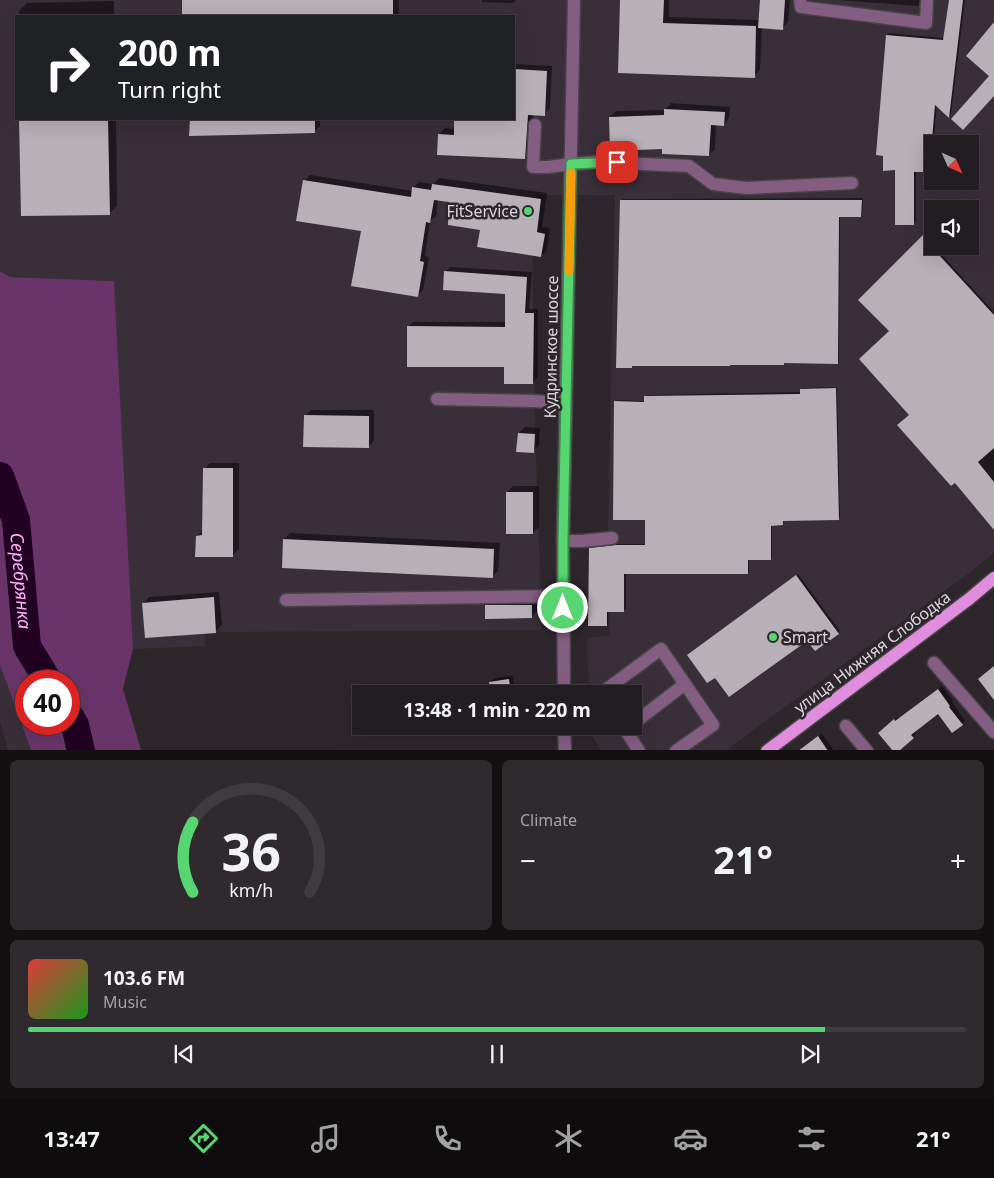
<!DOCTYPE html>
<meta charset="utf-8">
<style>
:root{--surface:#221d21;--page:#2e2a2e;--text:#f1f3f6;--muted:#a2a2a5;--line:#3f3b3f;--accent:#57d570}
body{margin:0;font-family:"Noto Sans",sans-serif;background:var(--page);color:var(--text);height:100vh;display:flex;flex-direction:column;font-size:19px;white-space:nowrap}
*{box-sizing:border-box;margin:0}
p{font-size:16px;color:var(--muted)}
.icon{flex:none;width:28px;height:28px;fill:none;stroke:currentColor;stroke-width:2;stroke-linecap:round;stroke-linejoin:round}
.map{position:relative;height:750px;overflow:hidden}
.drawer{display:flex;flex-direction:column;gap:10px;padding:10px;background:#131012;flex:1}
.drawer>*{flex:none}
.top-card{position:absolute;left:15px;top:15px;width:500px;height:105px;border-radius:0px;box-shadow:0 5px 20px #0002,0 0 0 1px var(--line);background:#202124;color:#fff;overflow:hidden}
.needle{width:32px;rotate:135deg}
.controls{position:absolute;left:924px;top:135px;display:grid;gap:10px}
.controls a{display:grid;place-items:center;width:55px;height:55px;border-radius:0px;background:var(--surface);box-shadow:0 5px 20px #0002,0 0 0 1px var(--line);font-size:25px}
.speed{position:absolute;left:15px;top:670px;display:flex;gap:10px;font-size:25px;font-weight:700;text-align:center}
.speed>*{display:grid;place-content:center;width:65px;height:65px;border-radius:50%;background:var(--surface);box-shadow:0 5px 20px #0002,0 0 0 1px var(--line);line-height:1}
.speed .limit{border:8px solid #d22;background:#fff;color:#111}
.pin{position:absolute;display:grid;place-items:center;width:42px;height:42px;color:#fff;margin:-21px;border-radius:10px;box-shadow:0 2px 8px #0006}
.me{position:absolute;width:55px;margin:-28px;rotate:0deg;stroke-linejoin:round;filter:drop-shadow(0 0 4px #0008)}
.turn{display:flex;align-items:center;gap:18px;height:105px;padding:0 20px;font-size:22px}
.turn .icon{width:65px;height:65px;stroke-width:2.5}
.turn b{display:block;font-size:35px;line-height:42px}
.big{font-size:38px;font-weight:700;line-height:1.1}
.drawer .card{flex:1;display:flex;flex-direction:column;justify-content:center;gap:8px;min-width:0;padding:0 18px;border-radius:8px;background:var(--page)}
.drawer .dial{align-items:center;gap:0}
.dial svg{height:130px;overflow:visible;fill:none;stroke:var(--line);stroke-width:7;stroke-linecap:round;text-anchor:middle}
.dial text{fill:var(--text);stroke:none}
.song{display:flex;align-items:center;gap:15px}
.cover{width:60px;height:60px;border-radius:8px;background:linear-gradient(135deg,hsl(0 70% 55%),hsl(120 70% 35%))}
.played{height:5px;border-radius:2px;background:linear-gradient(90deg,var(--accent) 85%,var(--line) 85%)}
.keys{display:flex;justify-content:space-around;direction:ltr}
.heat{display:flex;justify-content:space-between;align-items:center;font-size:28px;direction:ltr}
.drawer .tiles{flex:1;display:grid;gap:10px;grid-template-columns:1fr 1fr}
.card:last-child{grid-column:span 2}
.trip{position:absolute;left:352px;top:685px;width:290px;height:50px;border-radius:0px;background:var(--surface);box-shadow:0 5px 20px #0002,0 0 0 1px var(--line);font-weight:700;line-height:50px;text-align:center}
.tab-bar{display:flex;height:80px;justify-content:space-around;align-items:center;background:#0e0c0d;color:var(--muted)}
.tab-bar .icon{width:35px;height:35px}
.tab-bar .selected{color:var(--accent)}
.tab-bar b{font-size:22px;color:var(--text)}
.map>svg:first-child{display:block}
.built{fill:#392f39;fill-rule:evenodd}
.green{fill:#693569;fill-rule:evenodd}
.shadow{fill:#0007}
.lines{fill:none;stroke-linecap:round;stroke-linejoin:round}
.river{stroke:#210022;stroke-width:28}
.building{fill:#b7b0b7}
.minor-casing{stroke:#494348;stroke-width:15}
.major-casing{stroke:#494348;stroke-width:15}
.minor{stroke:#845d83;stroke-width:12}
.major{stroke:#e08dde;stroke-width:12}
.route-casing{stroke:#398a49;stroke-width:12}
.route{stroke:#57d570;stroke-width:9}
.slow{stroke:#f59e0b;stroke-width:9}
.poi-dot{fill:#57d570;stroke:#2d272c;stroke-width:2}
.labels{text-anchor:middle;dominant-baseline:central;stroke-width:5;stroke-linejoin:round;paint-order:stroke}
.poi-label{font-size:16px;fill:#dad6da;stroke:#2d272c;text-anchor:end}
.street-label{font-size:16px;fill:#dad6da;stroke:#2d272c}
.water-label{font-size:18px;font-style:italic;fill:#ffadfd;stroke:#2d272c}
</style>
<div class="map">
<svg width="994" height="751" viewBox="0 0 994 751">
<rect width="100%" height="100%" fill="#2d272c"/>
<!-- built -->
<g class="built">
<path d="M0,0h994v553l-25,20 -243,177h-125l-11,-17v-7h44v-32h-45l-2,-56 23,-3 -2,-101 7,-339h-83l2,206 8,229 -337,2v14l-72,3 -19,-368 -104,-4 -10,-6zM16,16h498v103h-498zM932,144h38v37h-38zM932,209h38v37h-38z"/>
<path d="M0,665l31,85h-23l-8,-29z"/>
</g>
<!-- green -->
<path class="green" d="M0,271l10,6 104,4 19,368 -10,40 18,61h-110l-31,-85zM26,681h43v43h-43z"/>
<!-- shadow -->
<g class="shadow">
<rect x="183" y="0" width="216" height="16"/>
<path d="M482,0h34l-3,3 -31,-1z"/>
<path d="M621,0h48v17l91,3 1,-20h29l-2,22 -6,6 -20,-1 -2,43 -6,6z"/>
<path d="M838,0h86l-6,6z"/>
<path d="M950,0h15l-14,114 -2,2 -12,-12 -3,33 -2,2h-3v29l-2,3h-11v50l-2,3 -18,-55 -9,-134 2,-2 55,5z"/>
<path d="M114,1v15h-95v-5l8,-8z"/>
<path d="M514,64l38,2 -2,42 -6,6h-11l-2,38 -6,6 -86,-24 6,-6 10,1 1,-10h58z"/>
<path d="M671,103l59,4 -1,11 -5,6h-8l-1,25 -6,6 -46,-7 -53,-31 6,-6 49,-1z"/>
<path d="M21,119h95l1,87 -8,8 -87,1z"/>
<path d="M191,119h129v7l-6,6 -123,3z"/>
<path d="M310,175l103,16v-3l6,-6 14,2 6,-6 108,15 -5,34 8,1 -3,22 -6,6 -59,-27 -31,-28 -13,-1 -2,16 -6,5 -5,35 4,1 -6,33 -6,5 -55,-65 -58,-49z"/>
<path d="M863,198l-1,16 -1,1 -21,1 -1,145 -1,2 -53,-1 -152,3 -1,2 -11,-166 2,-2z"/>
<path d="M925,234l7,8v4h5l5,5 -2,2 54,59v216l-84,-113 -19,-84 -31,-31z"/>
<path d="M450,267l82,5 -3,37h9v68l-5,5 -27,-16 -98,-39 5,-5h93v-29l-61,-21z"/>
<path d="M837,387l3,130 -2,1 -54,2v2l-1,2h-11v33l-1,2h-22v12l-2,1 -121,1v36l-2,1h-16v13l-1,2 -16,-76 1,-2 26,-3h28v-25l-31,-117 2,-2 28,1v-4l2,-2 154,-3v-2l2,-2z"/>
<path d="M311,410h63v31l-6,6 -63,-31z"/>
<path d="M525,427l15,1 -1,17 -6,6 -14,-18z"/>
<path d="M210,463h29v86l-6,6 -36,-19 6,-6 1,-61z"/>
<path d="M513,486h26v41l-6,6 -26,-41z"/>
<path d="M290,533l210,10 -2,28 -6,6 -208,-38z"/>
<path d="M798,574l42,57 -2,2 -23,17 -8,-11 -92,37 -25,-23z"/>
<path d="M219,592l3,33 -6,6 -72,-28 5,-6z"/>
<path d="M537,599v12l-6,6 -45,-11 6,-6z"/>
<path d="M513,676l2,18h-55l4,-5 27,-3v-4l3,-4z"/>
<path d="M942,686l11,15 -1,1 13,19 -3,3 -24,-11 -24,18 2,2 -3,4 -29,-8 14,-12 2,1z"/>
<path d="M822,734l12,17h-36l2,-2z"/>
</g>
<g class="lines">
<!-- river -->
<g class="river">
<path id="s1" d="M0,476l16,44 11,126 21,35"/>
<path d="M69,715l6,10 6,26"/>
</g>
</g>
<!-- building -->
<g class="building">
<rect x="182" y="0" width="211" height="16"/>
<path d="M620,0h44l-1,23 93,3 -1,52 -137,-5z"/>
<path d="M760,0h25l-2,30 -25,-2z"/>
<path d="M949,0h14l-14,118 -14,-13 -3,35h-5v32h-13v53h-19v-55l-12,1v-15l-7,-1 10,-120 57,5z"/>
<path d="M994,22v74l-31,34 -12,-11 38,-43 -23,-20z"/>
<path d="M514,69l33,2 -2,45 -17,-1 -3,44 -88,-4 1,-21 16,1v-16h60z"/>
<path d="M664,109l61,3 -1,14 -13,-1 -2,31 -47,-2v-5l-52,2 -1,-34 55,-2z"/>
<path d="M19,119h89l2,96 -89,1z"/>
<path d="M190,119h125v14l-126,3z"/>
<path d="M303,180l108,17 1,-10 19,3 1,-6 109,15 -4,33 8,2 -4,23 -64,-10 3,-17 -32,-5 1,-23 -15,-2 -4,23 -4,-1 -6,39 4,1 -6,35 -67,-11 10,-55 -65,-10z"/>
<path d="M620,200h242l-1,17h-22l-1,147 -54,-1v2h-54v1h-98v2h-16z"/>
<path d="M923,235l9,9v2h2l8,8 -2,2 54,59v133l-16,14 16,20v48l-39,-47 -4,3 -54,-61 12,-10 -50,-56 30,-28 -31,-31z"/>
<path d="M444,271l83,6 -2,36h9l-1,71h-29v-17h-97v-41l98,1v-33l-62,-4z"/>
<path d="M836,388l3,132 -56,1v4l-12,1v34h-23v14h-124v38h-17v14h-19l1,-78 27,-3h29v-25h-32l1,-119 30,1v-6l156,-2v-5z"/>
<path d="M304,415l65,1v32l-66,-1z"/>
<path d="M518,433l17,1 -1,19 -18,-1z"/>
<path d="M203,468h30v89h-38l1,-21 6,-1z"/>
<rect x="506" y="492" width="27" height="42"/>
<path d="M283,539l211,10 -1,29 -211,-10z"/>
<path d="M796,575l43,59 -24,17 -8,-10 -78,56 -14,-19 -8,5 -20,-28z"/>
<path d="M214,597l2,36 -71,5 -3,-35z"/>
<path d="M485,605h47v13l-47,1z"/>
<path d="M994,666v34l-16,-21z"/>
<path d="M509,679l2,15h-20l-2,-12z"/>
<path d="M938,689l12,17 -1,1 14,18 -11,8 -14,-19 -27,21 3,3 -15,13h-6l-15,-18 16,-14 1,2z"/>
<path d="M818,736l10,15h-30z"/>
</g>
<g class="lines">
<!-- minor casing -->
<g class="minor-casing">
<g id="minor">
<path d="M800,0l1,7 125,16 1,-23"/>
<path d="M535,125l-2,42h15l23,-3 26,-2 92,4 24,18 33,4 106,-5"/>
<path d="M437,399l97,2 32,2"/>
<path d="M563,541h19l30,-3"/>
<path d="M286,600l277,-4"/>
<path d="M934,663l60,69"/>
<path d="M564,692l22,-1 12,3"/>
<path d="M564,694l-1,-153 11,-541"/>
<path d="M600,694l61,-45 52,76 -37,26"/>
<path d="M634,723l51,-39"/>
<path d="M564,726l1,25"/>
<path d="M623,726l16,25"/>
<path d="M846,726l21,25"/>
</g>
</g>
<!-- major casing -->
<g class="major-casing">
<path id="major" d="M767,751l202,-152 25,-21"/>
</g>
<!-- minor -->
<use href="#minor" class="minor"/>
<!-- major -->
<use href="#major" class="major"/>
</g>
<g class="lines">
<!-- route casing -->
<g class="route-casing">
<path id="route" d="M563,608v-67l8,-377 46,-2"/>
</g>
<!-- route -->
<use href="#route" class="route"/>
<!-- slow -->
<path class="slow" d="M569,271l2,-98"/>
</g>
<!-- markers -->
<g class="poi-dot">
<circle cx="528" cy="211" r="5"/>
<circle cx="773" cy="637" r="5"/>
</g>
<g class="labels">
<!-- poi labels -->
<g class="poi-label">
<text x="518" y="211">FitService</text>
<text x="783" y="637" text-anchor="start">Smart</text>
</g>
<!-- street labels -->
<g class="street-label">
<text transform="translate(551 347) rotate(-89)">Кудринское шоссе</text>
<text transform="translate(872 652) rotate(-37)">улица Нижняя Слободка</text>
</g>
<!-- water labels -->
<g class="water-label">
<text stroke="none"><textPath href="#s1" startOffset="108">Серебрянка</textPath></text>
</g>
</g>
</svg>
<div class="controls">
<a><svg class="needle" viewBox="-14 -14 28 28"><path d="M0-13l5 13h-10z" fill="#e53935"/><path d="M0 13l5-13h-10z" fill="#a2a2a5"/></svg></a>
<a><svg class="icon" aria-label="sound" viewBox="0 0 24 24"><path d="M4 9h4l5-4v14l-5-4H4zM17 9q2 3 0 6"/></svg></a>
</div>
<div class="speed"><div class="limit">40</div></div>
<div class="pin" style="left:617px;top:162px;background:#d93025"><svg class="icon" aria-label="arrive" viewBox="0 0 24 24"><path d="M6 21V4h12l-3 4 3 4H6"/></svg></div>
<svg class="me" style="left:563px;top:608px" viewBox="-20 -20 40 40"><circle r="17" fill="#57d570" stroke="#fff" stroke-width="3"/><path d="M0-11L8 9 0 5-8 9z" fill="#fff"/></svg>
<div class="trip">13:48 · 1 min · 220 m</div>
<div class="top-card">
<div class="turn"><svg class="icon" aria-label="right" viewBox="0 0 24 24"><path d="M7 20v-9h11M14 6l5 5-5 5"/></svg><div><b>200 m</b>Turn right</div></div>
</div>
</div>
<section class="drawer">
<div class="tiles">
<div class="card dial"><svg viewBox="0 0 100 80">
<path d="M14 69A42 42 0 1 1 86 69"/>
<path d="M14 69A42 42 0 0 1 14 26" stroke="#57d570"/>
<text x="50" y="56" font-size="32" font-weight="700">36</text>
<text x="50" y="72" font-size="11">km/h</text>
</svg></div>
<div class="card"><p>Climate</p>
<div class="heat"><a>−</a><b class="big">21°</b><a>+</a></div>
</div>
<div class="card">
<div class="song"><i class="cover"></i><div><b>103.6 FM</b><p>Music</p></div></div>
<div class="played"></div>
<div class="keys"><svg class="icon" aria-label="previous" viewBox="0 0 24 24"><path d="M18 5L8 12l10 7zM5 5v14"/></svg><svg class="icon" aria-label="pause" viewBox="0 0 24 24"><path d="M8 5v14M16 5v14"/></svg><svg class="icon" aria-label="next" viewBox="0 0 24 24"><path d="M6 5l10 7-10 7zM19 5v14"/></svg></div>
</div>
</div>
</section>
<nav class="tab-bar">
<b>13:47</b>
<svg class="icon selected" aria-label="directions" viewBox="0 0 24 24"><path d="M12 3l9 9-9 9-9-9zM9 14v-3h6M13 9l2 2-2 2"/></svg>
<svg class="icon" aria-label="music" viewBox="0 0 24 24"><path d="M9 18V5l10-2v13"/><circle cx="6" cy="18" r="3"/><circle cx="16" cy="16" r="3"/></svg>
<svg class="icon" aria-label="phone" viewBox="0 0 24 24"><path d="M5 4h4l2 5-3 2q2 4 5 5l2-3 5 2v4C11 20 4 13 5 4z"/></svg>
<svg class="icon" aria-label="climate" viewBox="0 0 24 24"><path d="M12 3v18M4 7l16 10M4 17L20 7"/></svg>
<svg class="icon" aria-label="car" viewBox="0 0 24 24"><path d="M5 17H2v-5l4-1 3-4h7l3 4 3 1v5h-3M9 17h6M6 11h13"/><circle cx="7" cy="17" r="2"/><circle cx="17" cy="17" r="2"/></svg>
<svg class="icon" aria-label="filters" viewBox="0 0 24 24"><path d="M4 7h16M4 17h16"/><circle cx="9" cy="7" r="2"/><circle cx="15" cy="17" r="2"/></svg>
<b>21°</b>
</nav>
